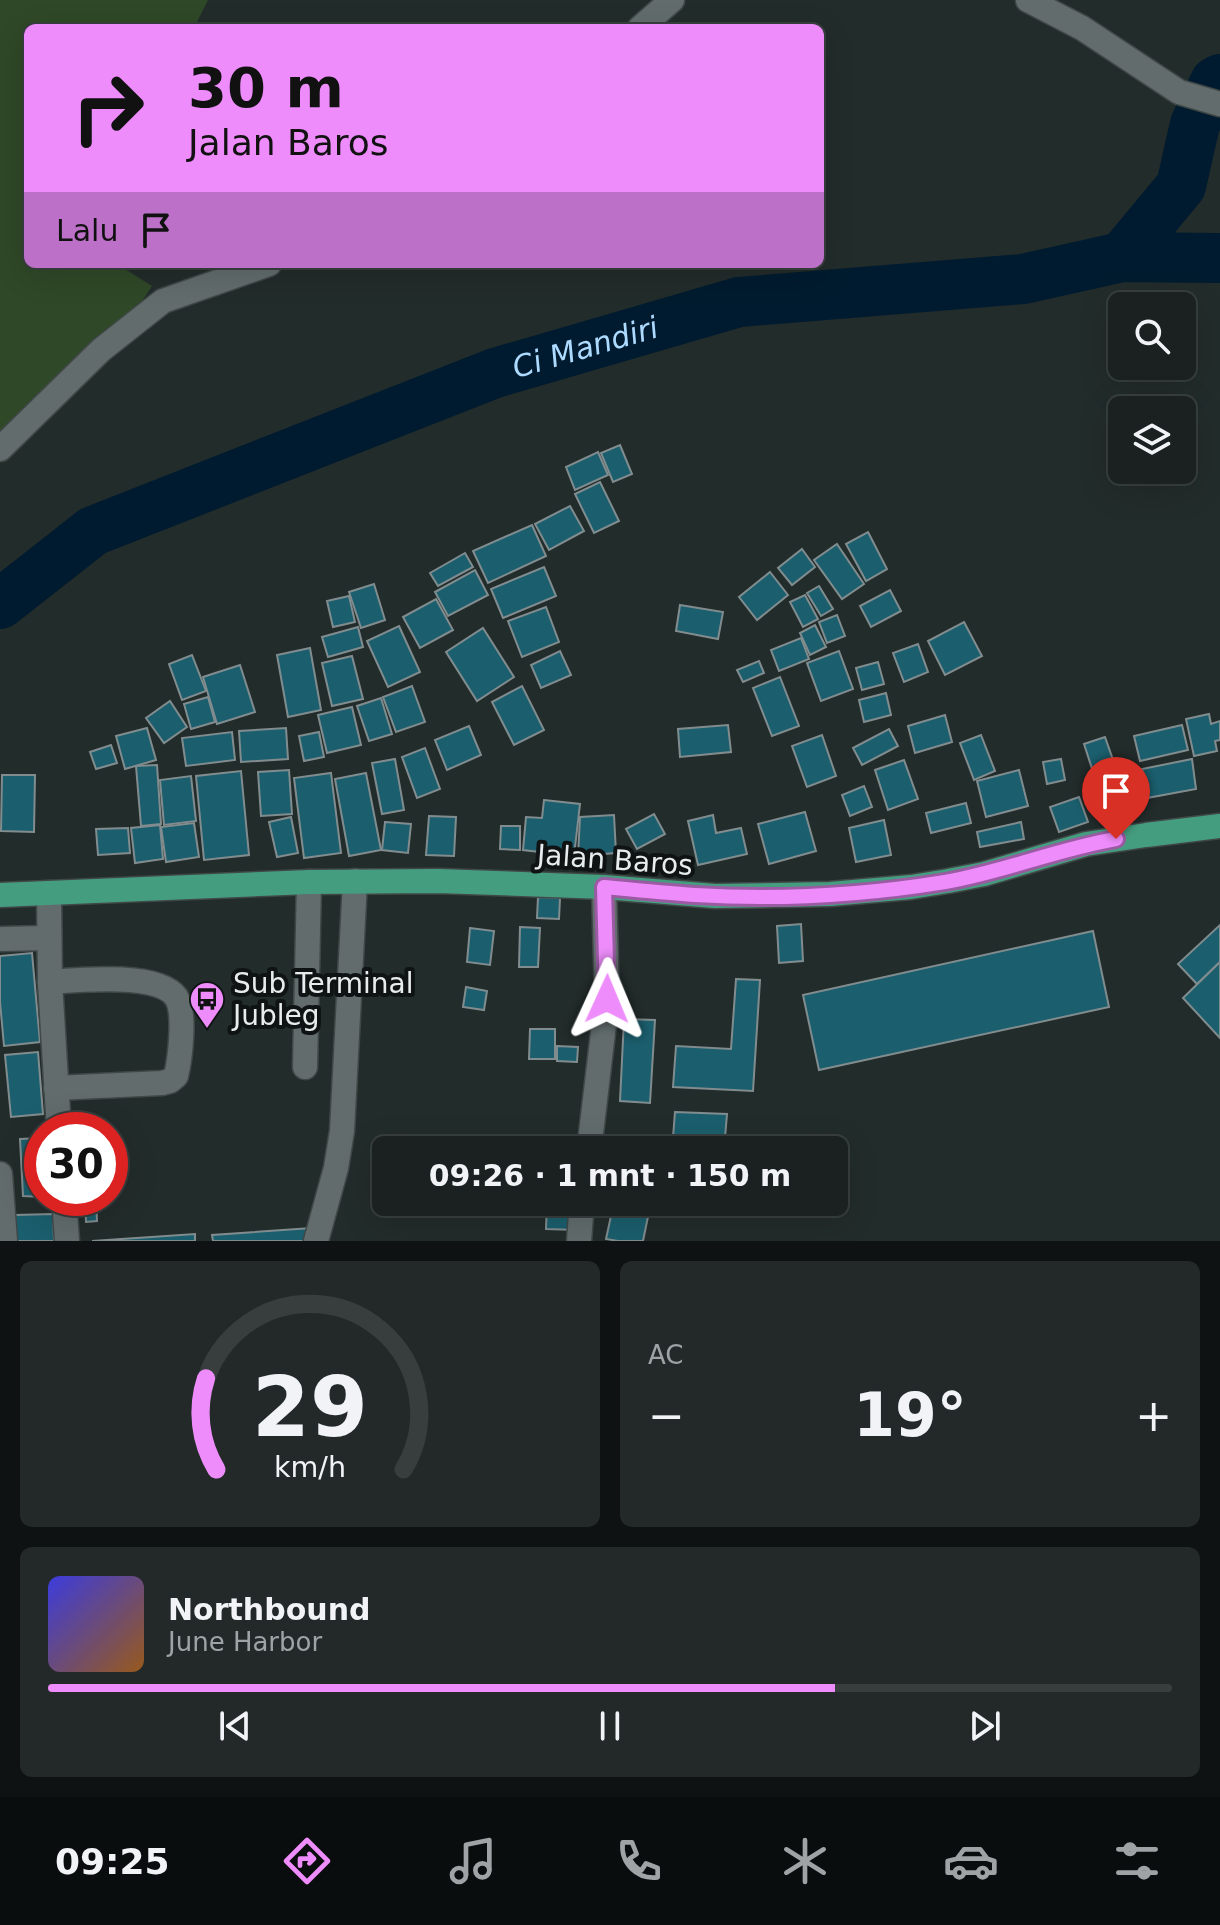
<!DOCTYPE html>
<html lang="id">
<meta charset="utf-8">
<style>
:root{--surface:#1a2120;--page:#232929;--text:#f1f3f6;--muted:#9fa3a5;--line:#383e3e;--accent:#ed8cfa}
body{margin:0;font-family:"DejaVu Sans",sans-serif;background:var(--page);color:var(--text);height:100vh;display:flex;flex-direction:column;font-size:30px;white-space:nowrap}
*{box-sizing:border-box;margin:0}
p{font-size:26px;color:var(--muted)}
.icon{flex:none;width:44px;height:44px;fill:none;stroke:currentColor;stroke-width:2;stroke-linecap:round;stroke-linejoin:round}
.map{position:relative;height:1241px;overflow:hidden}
.drawer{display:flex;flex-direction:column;gap:20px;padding:20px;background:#0e1212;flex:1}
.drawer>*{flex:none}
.guide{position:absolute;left:24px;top:24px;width:800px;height:244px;border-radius:12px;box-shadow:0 8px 32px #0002,0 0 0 2px var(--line);background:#ed8cfa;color:#111;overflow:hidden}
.tools{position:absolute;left:1108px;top:292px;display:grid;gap:16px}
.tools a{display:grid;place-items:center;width:88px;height:88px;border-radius:12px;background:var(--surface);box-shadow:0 8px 32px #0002,0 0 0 2px var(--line);font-size:40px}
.speed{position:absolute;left:24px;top:1112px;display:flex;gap:16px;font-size:40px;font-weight:700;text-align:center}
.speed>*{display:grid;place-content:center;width:104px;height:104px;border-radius:50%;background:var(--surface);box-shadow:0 8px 32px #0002,0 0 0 2px var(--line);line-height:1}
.speed .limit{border:12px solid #d22;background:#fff;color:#111}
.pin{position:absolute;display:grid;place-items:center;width:68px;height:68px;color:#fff;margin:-82px -34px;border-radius:50% 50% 50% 0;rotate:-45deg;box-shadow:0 0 8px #0007}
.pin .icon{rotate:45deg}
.me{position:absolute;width:88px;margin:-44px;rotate:1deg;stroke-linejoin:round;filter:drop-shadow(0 0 6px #0008)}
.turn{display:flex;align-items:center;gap:28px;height:168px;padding:0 32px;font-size:36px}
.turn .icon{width:104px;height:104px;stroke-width:2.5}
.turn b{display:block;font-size:56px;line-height:68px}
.then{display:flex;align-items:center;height:76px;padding:0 32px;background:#0003;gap:16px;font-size:30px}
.big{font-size:60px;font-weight:700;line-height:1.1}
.drawer .tile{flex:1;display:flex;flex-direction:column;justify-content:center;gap:12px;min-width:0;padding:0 28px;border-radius:12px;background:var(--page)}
.drawer .dial{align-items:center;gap:0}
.dial svg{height:208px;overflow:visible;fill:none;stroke:var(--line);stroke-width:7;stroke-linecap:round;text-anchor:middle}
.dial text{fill:var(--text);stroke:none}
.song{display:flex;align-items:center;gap:24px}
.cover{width:96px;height:96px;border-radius:12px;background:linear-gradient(135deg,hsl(240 70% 55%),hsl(30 70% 35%))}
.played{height:8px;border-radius:4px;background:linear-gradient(90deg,var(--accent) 70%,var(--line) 70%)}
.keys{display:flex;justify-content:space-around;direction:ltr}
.heat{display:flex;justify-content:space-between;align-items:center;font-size:44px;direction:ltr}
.drawer .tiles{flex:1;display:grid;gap:20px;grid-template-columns:1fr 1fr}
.tile:last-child{grid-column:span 2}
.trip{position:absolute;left:372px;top:1136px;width:476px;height:80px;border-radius:12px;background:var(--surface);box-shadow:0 8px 32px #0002,0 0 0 2px var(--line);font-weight:700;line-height:80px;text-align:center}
.dock{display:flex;height:128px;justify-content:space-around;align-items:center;background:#0a0d0d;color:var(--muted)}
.dock .icon{width:56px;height:56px}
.dock .on{color:var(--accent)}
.dock b{font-size:36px;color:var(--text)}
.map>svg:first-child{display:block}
.green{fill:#2f4827}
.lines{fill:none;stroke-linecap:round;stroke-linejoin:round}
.river{stroke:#001b2f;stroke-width:50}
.building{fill:#1b5e6d;stroke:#818c8f;stroke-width:2}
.minor-casing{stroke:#404847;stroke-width:27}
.major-casing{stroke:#404847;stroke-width:27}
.minor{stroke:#626c6c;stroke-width:24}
.major{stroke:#459d7f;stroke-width:24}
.route-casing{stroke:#9a5ba2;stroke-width:20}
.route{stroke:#ed8cfa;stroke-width:14}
.labels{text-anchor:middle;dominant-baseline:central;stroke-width:8;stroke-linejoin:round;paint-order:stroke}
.street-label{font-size:28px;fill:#e7edec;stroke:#0f1313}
.poi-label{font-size:28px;fill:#e7edec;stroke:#0f1313;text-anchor:start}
.water-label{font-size:30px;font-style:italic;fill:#addaff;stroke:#0f1313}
</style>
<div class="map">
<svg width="1220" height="1241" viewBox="0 0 1220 1241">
<rect width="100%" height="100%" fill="#222c2b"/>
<!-- green -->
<path class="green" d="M0,0h208l-14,28h-166v236h89l35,22 -26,39 -126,113z"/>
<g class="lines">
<!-- river -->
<g class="river">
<path d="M1122,257l59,-71 14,-62 20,-42 5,-3"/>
<path id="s1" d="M0,604l93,-73 402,-158 244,-71 284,-23 99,-22 98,1"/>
</g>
</g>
<!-- building -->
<g class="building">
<path d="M620,445l12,29 -19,8 -12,-29z"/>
<path d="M598,452l10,23 -33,15 -9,-23z"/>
<path d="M600,482l19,39 -25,12 -19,-39z"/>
<path d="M570,506l14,25 -35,19 -14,-26z"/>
<path d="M532,525l14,31 -58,27 -15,-32z"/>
<path d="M868,532l19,37 -21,12 -20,-37z"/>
<path d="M837,544l27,40 -22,15 -28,-39z"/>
<path d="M802,549l13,18 -23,18 -14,-17z"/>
<path d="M465,553l8,14 -35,19 -8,-13z"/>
<path d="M544,567l12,29 -53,22 -12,-29z"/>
<path d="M475,570l13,25 -40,21 -13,-24z"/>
<path d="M770,572l18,23 -31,25 -18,-23z"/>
<path d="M374,584l11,36 -24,8 -12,-36z"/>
<path d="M819,586l14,23 -12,7 -14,-23z"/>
<path d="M890,590l11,21 -30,16 -11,-21z"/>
<path d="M805,595l13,24 -15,8 -13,-25z"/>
<path d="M349,596l6,26 -22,5 -6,-26z"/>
<path d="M436,599l17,31 -33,18 -17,-31z"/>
<path d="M680,605l43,7 -5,27 -42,-8z"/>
<path d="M546,607l13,35 -37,15 -14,-36z"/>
<path d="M837,615l8,21 -18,7 -8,-21z"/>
<path d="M964,622l18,34 -37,19 -17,-34z"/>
<path d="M815,625l11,22 -16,8 -10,-22z"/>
<path d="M399,626l21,46 -32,15 -21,-46z"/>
<path d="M358,627l5,20 -35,10 -6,-20z"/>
<path d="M483,628l31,49 -37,24 -31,-49z"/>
<path d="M801,638l8,21 -30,12 -8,-21z"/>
<path d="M918,644l10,28 -24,10 -11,-29z"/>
<path d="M310,648l11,62 -33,7 -11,-62z"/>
<path d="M560,651l11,24 -30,13 -10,-23z"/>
<path d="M839,651l14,38 -32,12 -14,-38z"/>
<path d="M192,655l14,36 -24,9 -13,-36z"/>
<path d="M352,656l11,43 -31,7 -10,-43z"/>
<path d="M759,661l5,12 -21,9 -6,-12z"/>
<path d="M878,662l6,22 -22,6 -6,-22z"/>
<path d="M240,665l15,47 -38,12 -14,-47z"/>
<path d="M780,677l19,49 -27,10 -19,-48z"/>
<path d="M412,686l13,36 -29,10 -13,-35z"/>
<path d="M522,686l22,44 -30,15 -22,-43z"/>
<path d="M886,693l5,22 -27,7 -5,-22z"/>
<path d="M208,697l7,25 -24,7 -7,-25z"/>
<path d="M381,698l11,36 -23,7 -12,-35z"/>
<path d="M170,701l17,26 -23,16 -18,-25z"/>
<path d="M352,707l9,38 -34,8 -9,-38z"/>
<path d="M1209,714l2,10 9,-3v19l-5,1 2,10 -23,5 -8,-37z"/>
<path d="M945,715l7,27 -37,11 -7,-27z"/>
<path d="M728,725l3,27 -51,5 -2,-28z"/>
<path d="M1182,725l6,25 -48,11 -6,-25z"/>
<path d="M469,726l12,29 -34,15 -12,-30z"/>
<path d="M147,728l9,32 -31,9 -9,-33z"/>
<path d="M286,728l2,31 -47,3 -2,-31z"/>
<path d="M889,729l9,17 -36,19 -9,-17z"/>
<path d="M232,732l3,28 -49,6 -4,-28z"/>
<path d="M319,732l5,25 -20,4 -5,-25z"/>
<path d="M822,735l14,41 -29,11 -15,-41z"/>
<path d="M981,735l14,36 -21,9 -14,-37z"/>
<path d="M1105,737l13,37 -22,7 -12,-37z"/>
<path d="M111,745l6,18 -21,6 -6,-17z"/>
<path d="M425,748l15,41 -23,9 -15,-41z"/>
<path d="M395,759l9,51 -22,4 -10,-51z"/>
<path d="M1061,759l4,21 -18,4 -4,-22z"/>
<path d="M1192,759l4,30 -49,9 -5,-29z"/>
<path d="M904,760l14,39 -30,11 -13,-40z"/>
<path d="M157,765l4,59 -20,2 -5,-60z"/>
<path d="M289,770l3,44 -31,2 -3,-44z"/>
<path d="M1019,770l9,36 -42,11 -9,-36z"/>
<path d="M241,771l8,84 -45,5 -8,-84z"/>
<path d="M331,773l10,80 -37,5 -10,-80z"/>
<path d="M366,773l15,77 -32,6 -14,-77z"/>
<path d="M2,775h33l-1,57 -33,-1z"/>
<path d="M191,776l5,45 -32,4 -4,-45z"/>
<path d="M864,786l8,21 -22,9 -8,-21z"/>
<path d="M1079,797l9,25 -29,10 -9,-25z"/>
<path d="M544,800l36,4 -6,52 -51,-6 3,-33 16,1z"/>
<path d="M966,803l5,20 -40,10 -5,-20z"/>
<path d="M805,812l11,39 -47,13 -11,-40z"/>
<path d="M654,814l11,20 -28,15 -11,-20z"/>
<path d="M614,815l2,38 -38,3 2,-39z"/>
<path d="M713,815l3,18 25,-5 6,26 -49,11 -10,-44z"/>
<path d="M429,816l27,1 -2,39 -28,-1z"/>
<path d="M291,817l7,36 -21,4 -8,-35z"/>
<path d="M884,820l7,35 -35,7 -7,-34z"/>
<path d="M385,822l26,2 -3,29 -26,-3z"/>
<path d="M1021,822l3,17 -44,8 -3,-15z"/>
<path d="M194,823l5,34 -33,5 -5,-35z"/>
<path d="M160,825l3,34 -28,4 -4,-35z"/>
<path d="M501,826h19v24l-20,-1z"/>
<path d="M128,828l2,25 -32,2 -2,-26z"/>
<path d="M538,897l22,1 -1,21 -22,-1z"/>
<path d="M801,924l2,37 -24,2 -2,-37z"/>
<path d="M1220,925v37l-23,22 -19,-20z"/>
<path d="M520,927l20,1 -2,39h-19z"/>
<path d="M470,928l24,3 -4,34 -23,-3z"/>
<path d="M1093,931l16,76 -290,63 -16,-75z"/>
<path d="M32,953l8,89 -36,4 -4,-44v-46z"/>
<path d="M1220,962v76l-37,-40z"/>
<path d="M736,979l24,1 -7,111 -80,-4 3,-41 55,3z"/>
<path d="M466,987l21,4 -3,19 -21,-3z"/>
<path d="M624,1019l31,1 -5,83 -30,-2z"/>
<path d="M530,1029h25v30h-26z"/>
<path d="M557,1046l21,1 -1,15 -20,-1z"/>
<path d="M38,1052l5,62 -32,3 -6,-62z"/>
<path d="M675,1112l52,2 -3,36h-52z"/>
<path d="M42,1138v59l-19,-1 -3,-57z"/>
<path d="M85,1198h11l1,23 -11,1z"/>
<path d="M547,1202h32l-2,28 -31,-1z"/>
<path d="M614,1202h37l-8,39h-25l-12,-2z"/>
<path d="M53,1214l1,27h-38l-1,-26z"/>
<path d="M311,1228l1,13h-99l-1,-6z"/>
<path d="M195,1234v7h-103z"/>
</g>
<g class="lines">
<!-- minor casing -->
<g class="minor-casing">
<g id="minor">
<path d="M1028,0l54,28 97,64 41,12"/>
<path d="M640,28l32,-28"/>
<path d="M0,449l101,-99 62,-49 106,-37"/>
<path d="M49,893l1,89 9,148"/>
<path d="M0,939l48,-1"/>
<path d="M50,982c28,-2 108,-10 126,15 10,15 4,62 0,79l-6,5 -8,2 -106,5"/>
<path d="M305,1067l4,-185"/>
<path d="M589,1150l18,-151 -3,-112"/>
<path d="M0,1174l5,67"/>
<path d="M64,1198l3,43"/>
<path d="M316,1241l20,-73 6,-37 13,-250"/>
<path d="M579,1241l3,-39"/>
</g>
</g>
<!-- major casing -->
<g class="major-casing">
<path id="major" d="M0,895l309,-13 129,-1 166,6 111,9 115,-2 81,-7 37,-6 36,-7 102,-30 60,-9 74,-9"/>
</g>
<!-- minor -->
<use href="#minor" class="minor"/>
<!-- major -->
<use href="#major" class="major"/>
</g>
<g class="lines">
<!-- route casing -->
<g class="route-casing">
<path id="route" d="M607,999l-3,-112c31,3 61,6 91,8 81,5 170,0 250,-13 58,-10 113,-33 171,-43"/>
</g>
<!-- route -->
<use href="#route" class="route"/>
</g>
<!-- icons -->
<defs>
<g id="bus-pin" transform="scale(1.8)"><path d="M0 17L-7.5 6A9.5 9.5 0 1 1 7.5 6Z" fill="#ed8cfa" stroke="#0f1313"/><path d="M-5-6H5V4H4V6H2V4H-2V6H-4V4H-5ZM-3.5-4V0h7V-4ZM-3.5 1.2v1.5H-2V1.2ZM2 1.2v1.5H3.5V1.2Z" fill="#111"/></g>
</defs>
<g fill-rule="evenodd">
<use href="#bus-pin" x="207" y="999"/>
</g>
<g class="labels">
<!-- street labels -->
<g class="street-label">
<text transform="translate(615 860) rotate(4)">Jalan Baros</text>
</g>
<!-- poi labels -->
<g class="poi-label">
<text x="233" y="983">Sub Terminal<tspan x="233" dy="32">Jubleg</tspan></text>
</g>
<!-- water labels -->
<g class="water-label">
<text stroke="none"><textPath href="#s1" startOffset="644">Ci Mandiri</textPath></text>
</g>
</g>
</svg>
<div class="tools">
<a><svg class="icon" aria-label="search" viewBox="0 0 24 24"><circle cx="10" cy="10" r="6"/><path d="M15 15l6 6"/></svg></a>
<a><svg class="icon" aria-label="layers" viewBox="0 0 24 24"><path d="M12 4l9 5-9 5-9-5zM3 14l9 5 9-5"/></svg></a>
</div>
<div class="speed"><div class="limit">30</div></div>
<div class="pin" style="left:1116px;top:839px;background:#d93025"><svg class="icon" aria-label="arrive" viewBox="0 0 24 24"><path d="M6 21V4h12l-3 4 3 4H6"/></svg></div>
<svg class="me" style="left:607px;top:999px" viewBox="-20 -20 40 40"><path d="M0-17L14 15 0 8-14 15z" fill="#ed8cfa" stroke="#fff" stroke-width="4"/></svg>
<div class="trip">09:26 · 1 mnt · 150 m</div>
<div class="guide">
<div class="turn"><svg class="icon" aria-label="right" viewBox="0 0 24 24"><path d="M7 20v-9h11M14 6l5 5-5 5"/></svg><div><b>30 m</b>Jalan Baros</div></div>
<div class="then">Lalu<svg class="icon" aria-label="arrive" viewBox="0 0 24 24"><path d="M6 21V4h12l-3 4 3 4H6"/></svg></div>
</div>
</div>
<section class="drawer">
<div class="tiles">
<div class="tile dial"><svg viewBox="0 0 100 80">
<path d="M14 69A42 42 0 1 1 86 69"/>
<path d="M14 69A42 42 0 0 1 10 34" stroke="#ed8cfa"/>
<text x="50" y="56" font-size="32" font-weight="700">29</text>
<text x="50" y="72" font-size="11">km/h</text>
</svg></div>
<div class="tile"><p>AC</p>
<div class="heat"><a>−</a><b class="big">19°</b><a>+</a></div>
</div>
<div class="tile">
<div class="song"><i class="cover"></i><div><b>Northbound</b><p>June Harbor</p></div></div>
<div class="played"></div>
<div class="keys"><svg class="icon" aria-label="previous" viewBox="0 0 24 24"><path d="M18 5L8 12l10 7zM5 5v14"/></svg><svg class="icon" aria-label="pause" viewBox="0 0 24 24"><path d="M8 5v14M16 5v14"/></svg><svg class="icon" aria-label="next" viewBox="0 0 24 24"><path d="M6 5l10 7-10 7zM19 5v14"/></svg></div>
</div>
</div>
</section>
<nav class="dock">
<b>09:25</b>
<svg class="icon on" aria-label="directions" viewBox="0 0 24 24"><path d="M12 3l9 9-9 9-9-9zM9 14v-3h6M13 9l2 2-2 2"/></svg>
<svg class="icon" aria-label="music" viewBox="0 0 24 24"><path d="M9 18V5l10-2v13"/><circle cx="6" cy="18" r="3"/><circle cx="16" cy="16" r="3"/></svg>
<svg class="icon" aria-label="phone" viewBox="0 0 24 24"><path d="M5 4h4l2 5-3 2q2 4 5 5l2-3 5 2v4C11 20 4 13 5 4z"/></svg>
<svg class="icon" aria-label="climate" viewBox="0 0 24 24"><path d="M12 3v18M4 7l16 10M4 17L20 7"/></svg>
<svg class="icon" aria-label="car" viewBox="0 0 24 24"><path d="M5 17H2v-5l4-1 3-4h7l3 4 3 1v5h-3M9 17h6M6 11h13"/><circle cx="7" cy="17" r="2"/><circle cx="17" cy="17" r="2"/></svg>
<svg class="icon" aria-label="filters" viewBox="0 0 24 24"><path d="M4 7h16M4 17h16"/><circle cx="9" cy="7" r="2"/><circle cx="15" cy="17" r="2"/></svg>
</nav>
